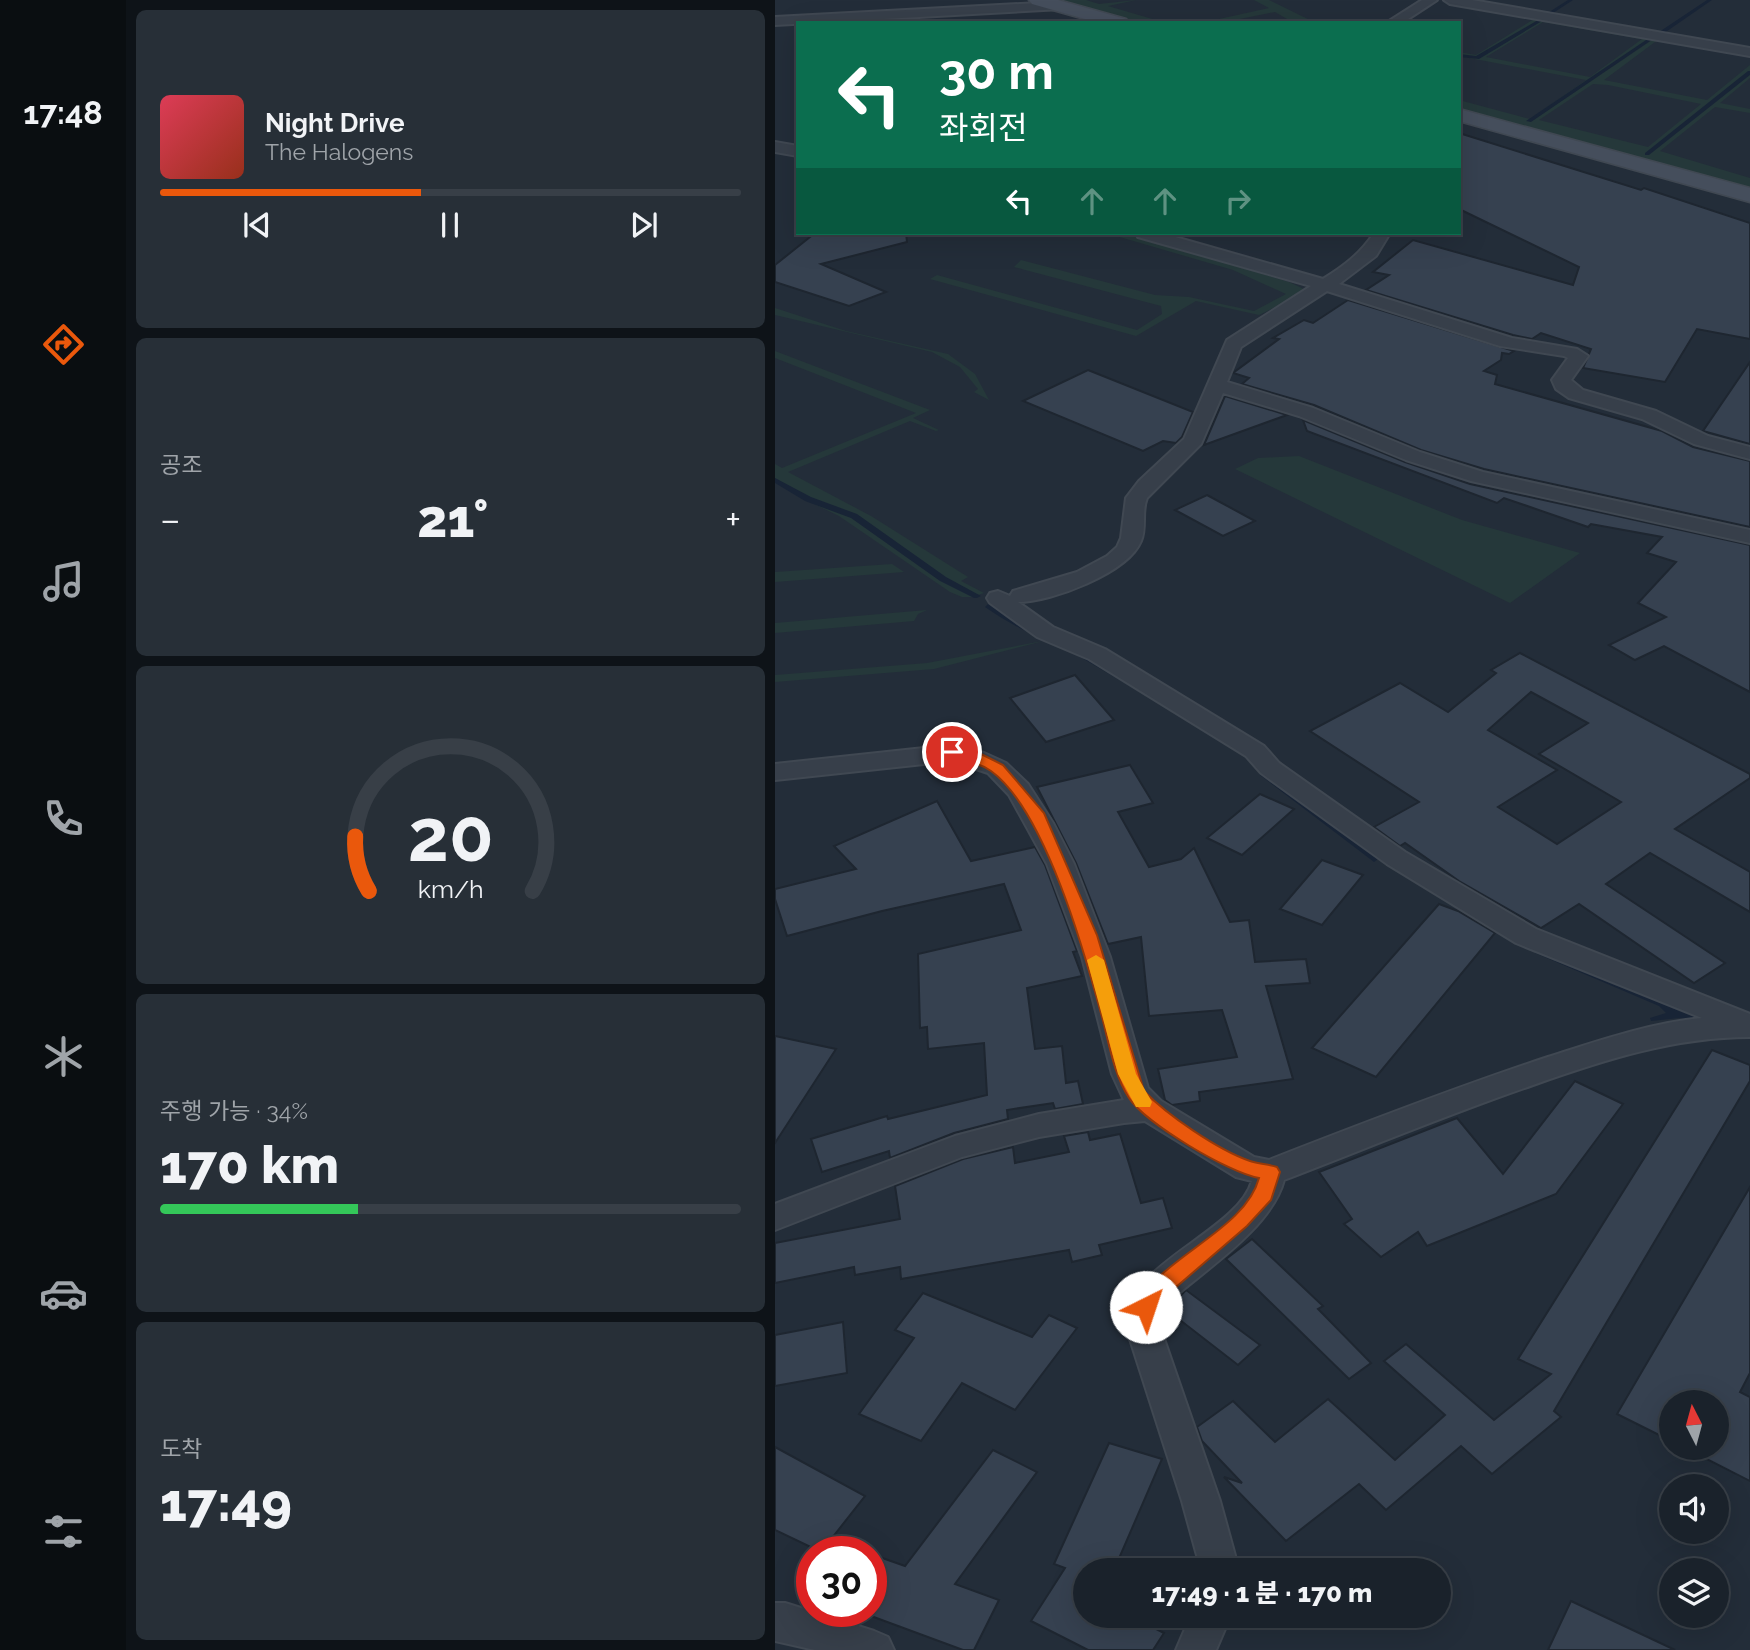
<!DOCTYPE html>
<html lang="ko">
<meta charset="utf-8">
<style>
:root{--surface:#1a222b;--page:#272f37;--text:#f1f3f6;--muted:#9fa4a9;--line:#383f47;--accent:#ea580c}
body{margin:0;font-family:Raleway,"Noto Sans KR",sans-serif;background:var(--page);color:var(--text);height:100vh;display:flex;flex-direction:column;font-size:26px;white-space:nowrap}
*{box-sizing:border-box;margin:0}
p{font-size:23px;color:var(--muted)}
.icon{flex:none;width:38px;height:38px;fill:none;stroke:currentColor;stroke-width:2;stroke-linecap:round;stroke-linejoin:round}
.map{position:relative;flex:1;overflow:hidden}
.details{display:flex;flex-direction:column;gap:10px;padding:10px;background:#0e1318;width:649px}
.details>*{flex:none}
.hud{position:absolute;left:21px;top:21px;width:665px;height:214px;border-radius:0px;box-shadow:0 7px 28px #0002,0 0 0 2px var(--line);background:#0b6e4f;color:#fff;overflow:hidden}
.needle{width:46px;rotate:354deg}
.controls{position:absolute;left:884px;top:1390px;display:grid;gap:14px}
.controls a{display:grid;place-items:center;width:70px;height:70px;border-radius:50%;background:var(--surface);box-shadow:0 7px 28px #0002,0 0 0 2px var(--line);font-size:35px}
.speed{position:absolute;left:21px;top:1536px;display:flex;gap:14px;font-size:35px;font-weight:700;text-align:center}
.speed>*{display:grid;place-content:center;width:91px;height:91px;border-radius:50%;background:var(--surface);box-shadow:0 7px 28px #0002,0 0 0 2px var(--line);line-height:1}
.speed .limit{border:10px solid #d22;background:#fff;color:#111}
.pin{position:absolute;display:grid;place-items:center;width:60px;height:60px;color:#fff;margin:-30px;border:4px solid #fff;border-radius:50%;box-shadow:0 2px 7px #0007}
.me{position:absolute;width:77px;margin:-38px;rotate:41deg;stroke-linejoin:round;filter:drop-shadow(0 0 5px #0008)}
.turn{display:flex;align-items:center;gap:24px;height:147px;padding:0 28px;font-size:32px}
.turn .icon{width:91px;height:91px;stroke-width:2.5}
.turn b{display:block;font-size:49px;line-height:60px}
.lanes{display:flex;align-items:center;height:66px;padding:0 28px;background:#0003;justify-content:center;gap:35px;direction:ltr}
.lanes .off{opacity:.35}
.big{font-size:52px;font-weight:800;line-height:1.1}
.details .card{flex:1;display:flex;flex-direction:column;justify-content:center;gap:10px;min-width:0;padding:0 24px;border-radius:10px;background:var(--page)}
.details .dial{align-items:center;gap:0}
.dial svg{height:182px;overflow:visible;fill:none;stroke:var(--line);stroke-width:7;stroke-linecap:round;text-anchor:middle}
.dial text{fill:var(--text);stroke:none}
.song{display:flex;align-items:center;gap:21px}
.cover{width:84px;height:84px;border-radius:10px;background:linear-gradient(135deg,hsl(350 70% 55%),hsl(10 70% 35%))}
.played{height:7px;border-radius:4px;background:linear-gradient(90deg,var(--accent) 45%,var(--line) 45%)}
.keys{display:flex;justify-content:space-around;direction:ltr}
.heat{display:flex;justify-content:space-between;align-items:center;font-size:38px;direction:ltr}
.charge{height:10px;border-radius:5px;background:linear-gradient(90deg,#34c759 34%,var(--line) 0)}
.trip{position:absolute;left:298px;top:1558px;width:378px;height:70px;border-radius:35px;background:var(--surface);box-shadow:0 7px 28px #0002,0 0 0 2px var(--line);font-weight:800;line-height:70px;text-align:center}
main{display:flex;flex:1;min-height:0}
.tabs{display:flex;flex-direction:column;width:126px;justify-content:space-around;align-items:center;background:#0a0e11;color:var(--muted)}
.tabs .icon{width:49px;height:49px}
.tabs .on{color:var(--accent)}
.tabs b{font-size:32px;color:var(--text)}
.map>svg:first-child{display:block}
.green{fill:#25383a;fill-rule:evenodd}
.water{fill:#182436}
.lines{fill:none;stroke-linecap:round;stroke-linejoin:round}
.stream{fill:#182436;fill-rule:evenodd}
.building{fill:#364150;stroke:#1e2630;stroke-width:2;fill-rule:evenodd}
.street-casing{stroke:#404852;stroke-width:4}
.secondary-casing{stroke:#404852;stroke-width:3}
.street{fill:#373f4a;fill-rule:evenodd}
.secondary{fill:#454e5c;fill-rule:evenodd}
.route{fill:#ea580c;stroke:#983908;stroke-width:2}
.slow{fill:#f59e0b}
</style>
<main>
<nav class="tabs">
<b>17:48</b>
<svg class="icon on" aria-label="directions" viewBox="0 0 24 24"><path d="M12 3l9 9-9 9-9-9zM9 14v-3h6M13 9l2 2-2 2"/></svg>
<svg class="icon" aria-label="music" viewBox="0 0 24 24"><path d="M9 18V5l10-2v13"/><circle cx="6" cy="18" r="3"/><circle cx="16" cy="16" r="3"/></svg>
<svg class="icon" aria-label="phone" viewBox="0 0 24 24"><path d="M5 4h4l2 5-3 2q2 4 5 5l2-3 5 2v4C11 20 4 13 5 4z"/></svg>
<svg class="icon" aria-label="climate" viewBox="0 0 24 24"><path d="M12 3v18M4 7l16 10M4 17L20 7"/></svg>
<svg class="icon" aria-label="car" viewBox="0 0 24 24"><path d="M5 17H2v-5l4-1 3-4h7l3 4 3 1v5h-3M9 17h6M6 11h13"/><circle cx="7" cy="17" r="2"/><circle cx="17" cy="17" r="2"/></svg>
<svg class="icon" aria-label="filters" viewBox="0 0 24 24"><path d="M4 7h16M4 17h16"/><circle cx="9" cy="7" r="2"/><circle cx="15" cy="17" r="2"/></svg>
</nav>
<section class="details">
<div class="card">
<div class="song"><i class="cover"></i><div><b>Night Drive</b><p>The Halogens</p></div></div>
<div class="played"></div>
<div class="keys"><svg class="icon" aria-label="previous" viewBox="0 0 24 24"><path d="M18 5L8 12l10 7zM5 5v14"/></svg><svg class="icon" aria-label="pause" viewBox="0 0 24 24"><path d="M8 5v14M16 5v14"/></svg><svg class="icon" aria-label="next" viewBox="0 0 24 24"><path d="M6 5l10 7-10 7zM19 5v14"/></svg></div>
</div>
<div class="card"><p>공조</p>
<div class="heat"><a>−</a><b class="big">21°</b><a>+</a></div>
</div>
<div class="card dial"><svg viewBox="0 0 100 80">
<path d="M14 69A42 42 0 1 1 86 69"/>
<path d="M14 69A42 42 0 0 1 8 45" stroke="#ea580c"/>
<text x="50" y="56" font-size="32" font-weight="700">20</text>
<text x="50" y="72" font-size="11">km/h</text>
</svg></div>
<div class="card"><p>주행 가능 · 34%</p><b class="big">170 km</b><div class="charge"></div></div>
<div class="card"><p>도착</p><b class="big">17:49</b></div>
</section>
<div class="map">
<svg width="975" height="1650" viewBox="0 0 975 1650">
<rect width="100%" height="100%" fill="#232d39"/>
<!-- green -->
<g class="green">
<path d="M283,0h28l13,4 37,-4 -28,6 58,17h-26z"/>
<path d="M479,0h15l47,23h-22l-19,-11 -55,11h-19l68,-15z"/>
<path d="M659,2l217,36 -121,84 125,-84 4,1 -55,41 103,20 43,-35v6l-104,83 104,-81v5l-30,25 30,6v4l-35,-6 -55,44 90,27v11l-291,-80v-9l71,19 56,-39 -127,-24v-4l17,3 58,-36zM768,22l98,17h1l-52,38 -104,-20zM818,84l15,1 93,19 -53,43 -109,-27z"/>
<path d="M331,233h24l159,49 19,9 -49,24 -63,-14 -60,35 -206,-57 7,-4 200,55 25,-16 -1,-8 -147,-39 7,-7 134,35 34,2 65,14 32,-17 -53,-24z"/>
<path d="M0,308l71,23 102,23 27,20 14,26 -15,-8 4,-3 -18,-22 -28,-15 -157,-37z"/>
<path d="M0,351l155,59 -17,8 26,12 -3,1 -26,-10 -122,51 83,44 97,61 -7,4 23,12 -6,2 -33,-16 -89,-64 -47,-17 -34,-20v-14l7,4 134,-55 -141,-55z"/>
<path d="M524,456l163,64 118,33 -70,50 -275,-134 23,-11z"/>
<path d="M31,500l47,17 89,64 33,16h-13l-12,-5 -111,-76z"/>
<path d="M117,564l12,8 -129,10v-10z"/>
<path d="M152,610l-9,4 -4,7 -139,12v-10z"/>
<path d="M268,641l-109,28 -159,13v-7l152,-12z"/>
</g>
<!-- water -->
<g class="water">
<path d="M215,602l70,38 195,116 127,100 -8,6 -114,-87 -6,-11 -17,-15 -167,-98c-31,-13 -58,-25 -85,-44z"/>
<path d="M764,950l172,66 -1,5 -31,-3 -28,3 -1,-3 16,-5 -7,-7 -124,-53z"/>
</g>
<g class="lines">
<!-- stream -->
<g class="stream">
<path d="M793,0h5l-26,17 -4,-1z"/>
<path d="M932,0h5l-52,36h-4v-2z"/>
<path d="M763,20l4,1 -63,38 -20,-2v-3l17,2z"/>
<path d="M874,38l4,1 -122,83 -5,-1z"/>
<path d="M973,71h2v4l-101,80h-4v-2z"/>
<path d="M0,478l36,19 46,17 89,63 35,19 -4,2h-3l-34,-17 -89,-63 -46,-17 -30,-18z"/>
</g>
</g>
<!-- building -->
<g class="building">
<path d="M684,133l182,57 3,-2 106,35v116l-53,-10 -32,53 -82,-14 8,-19 -50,-16 -9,6 -19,-4 -147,-45 23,-15 -16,-3 40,-32 160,45 6,-18 -120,-58z"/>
<path d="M40,233h91l1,9 -86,22 65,28 -37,14 -74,-24v-17z"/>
<path d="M573,300l166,51 -5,3 -7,-1 -1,7 -17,11 13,4 -2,9 167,47 31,16 57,14v66l-266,-58 -63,-19 -107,-45 -72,-21 7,-6 -16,-5 46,-34 -6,-1 31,-18 9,3z"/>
<path d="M975,362v82l-47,-13z"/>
<path d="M313,370l105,42 -11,25 -6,6 -13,-2 -20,10 -120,-50z"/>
<path d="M450,396l62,19 -83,30z"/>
<path d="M528,420l102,42 65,22 280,61v147l-86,-46 -29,14 -26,-15 57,-28 -28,-14 38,-41 -29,-9 15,-16 -71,-13 -3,3 -84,-29 -7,5 -190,-72z"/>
<path d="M432,495l48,26 -32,15 -48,-26z"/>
<path d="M745,653l230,121v4l-75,51 75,43v40l-100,-59 -44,31 119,79 -31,20 -115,-79 -38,24 -82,-47 -54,-38 -5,3 -26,-19 45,-25 -109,-71 90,-48 48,29 48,-39 -5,-3zM756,692l57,31 -49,31 82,48 -64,42 -59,-37 59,-37 -69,-40z"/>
<path d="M300,675l39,45 -68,22 -36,-44z"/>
<path d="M355,765l23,38 -35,9 31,55 32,-8 13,-11 36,74 19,-2 6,42 51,-3 4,24 -44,3 27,93 -94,13 1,9 -28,4 -7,-5 -7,-31 79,-12 -15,-47 -73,6 -8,-79 -33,7 -32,-81 -39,-76z"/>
<path d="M485,794l34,15 -52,46 -35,-17z"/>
<path d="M162,801l34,60 64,-14 10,18 32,86 -4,1 9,24 -55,12 8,61 27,-3 4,37 12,-2 5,23 -28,5 -2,-6 -46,7 1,9 -54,14 -64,25 -1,-7 -67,21 -11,-33 76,-23 1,3 99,-24 -3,-52 -56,6 -1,-22 -7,1 -2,-74 103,-24 -17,-46 -122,27 -95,25 -12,-37v-10l81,-20 -22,-23z"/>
<path d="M547,860l41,15 -41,50 -42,-16z"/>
<path d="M664,904l19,7 37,22 -119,144 -64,-29z"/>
<path d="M0,1036l61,13 -61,94z"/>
<path d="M937,1050l38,15v16l-196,330 7,6 -69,57 -31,-28 -75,64 -27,-26 -73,57 -62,-64 18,6 -40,-42 -5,-14 36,-26 42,41 53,-43 67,61 50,-45 -61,-54 22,-17 88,76 57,-46 -33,-15z"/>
<path d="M800,1081l48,23 -67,90 -129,52 -9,-14 -37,25 -37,-33 8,-5 -33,-47 138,-54 46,56z"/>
<path d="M313,1132l2,8 30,-6 21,69 22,-5 9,30 -73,17 3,10 -30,7 -3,-12 -168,29 -1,-12 -45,8 -1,-8 -79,16v-40l125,-24 -5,-33 68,-27 50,-12 2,16 54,-11 -5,-16z"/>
<path d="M975,1187v186l-10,19 10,5v84l-67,-34h34v-45h-46v39l-54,-27z"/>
<path d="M477,1239l71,67 -5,3 53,54 -22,16 -123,-120z"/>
<path d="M411,1290l74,55 -22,20 -71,-55z"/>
<path d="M148,1293l109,44 17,-22 28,13 -62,82 -53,-27 -41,58 -62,-27 55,-76 -19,-8z"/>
<path d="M68,1322l4,51 -72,13v-51z"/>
<path d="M334,1443l53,16 -48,111h-29v45h44l35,18 -11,17h-65l-57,-29 34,-53 -11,-4z"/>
<path d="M0,1447l90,49 -44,56 -46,-22z"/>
<path d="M218,1450l44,22 -82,112 44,16 -25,50h-11l-92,-34v-62l34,12z"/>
<path d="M796,1601l104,49h-127z"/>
</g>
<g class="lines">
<!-- street casing -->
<g class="street-casing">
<g id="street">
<path d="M647,0h15l-35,23h-16z"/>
<path d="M669,0h28l278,48v8l-300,-52z"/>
<path d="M282,2l6,4 -1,3 -287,16v-8z"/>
<path d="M0,142l23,4v10l-23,-4z"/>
<path d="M361,233h25l162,46c21,-13 37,-25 51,-46h16l-14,23 -37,28 173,54 65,11 11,7 -17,24 12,10 73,21 52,25 42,11v12l-56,-15 -52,-25 -73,-21 -13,-9 -4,-9 16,-22 -4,-2 -64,-10 -173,-55 -86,56 -14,35 86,26 107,44 63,20 267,58v13l-279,-62 -65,-21 -107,-44 -76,-23 -22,51 -54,54c-6,14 0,29 -6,43 -13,32 -90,61 -123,61l35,25 52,22 159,97 15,17 126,89 131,77 214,85v23c-76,0 -146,23 -217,48 -84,29 -166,63 -249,95 -12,46 -75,87 -111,118l-10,13 -1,22 58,168 19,69h-38l-19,-69 -54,-168c0,-9 -1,-19 2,-27 15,-48 109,-79 122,-125l-16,-4 -91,-56 -21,2 -85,14 -77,20 -187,73v-26l180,-68 84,-22 85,-14 -12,-26 -30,-117 -35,-93 -38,-69 -21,-22 -36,-12 -177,19v-16l177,-19 32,8 22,10 22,21 25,39 21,41 36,93 38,131 13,13 93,56 15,3c92,-36 185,-72 279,-103 50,-16 102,-34 154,-39l-186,-75 -129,-79 -126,-91 -15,-17 -157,-97 -52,-22 -47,-34 -3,-5 3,-5 8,-2 12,5 3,-5 64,-19 30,-16 10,-9 4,-9 5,-40 13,-17 45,-42 43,-99 84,-54 -173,-49z"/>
<path d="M0,1603h10l89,28 14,6 6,13h-79l-40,-9z"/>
<path d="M416,1615h40l-15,35h-40z"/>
</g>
</g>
<!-- secondary casing -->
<g class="secondary-casing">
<g id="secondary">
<path d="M254,0h29l68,19 3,4h-30l-67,-19z"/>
<path d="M684,109l291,79v14l-291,-81z"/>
</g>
</g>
<!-- street -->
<use href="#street" class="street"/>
<!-- secondary -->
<use href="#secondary" class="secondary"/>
</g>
<!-- route -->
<path class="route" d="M177,748l29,6 22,11 41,48 53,122 47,156c23,24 74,59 106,70 9,3 18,3 27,6l3,5 -9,28 -24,26 -79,68 -15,19 -7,2 -8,-2 -3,-6c26,-51 110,-76 124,-129 -30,-5 -114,-55 -130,-80 -15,-23 -20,-55 -27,-81 -17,-63 -57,-207 -111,-246 -13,-9 -29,-11 -45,-15v-7z"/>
<!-- slow -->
<path class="slow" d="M321,955l8,5 32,114 16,28 -2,5h-14l-18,-33 -31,-114z"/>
</svg>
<div class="controls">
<a><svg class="needle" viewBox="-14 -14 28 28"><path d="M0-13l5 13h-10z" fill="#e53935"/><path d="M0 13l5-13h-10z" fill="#9fa4a9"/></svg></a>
<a><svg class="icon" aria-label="sound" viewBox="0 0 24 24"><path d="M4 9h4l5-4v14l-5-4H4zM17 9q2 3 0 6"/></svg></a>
<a><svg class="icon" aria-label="layers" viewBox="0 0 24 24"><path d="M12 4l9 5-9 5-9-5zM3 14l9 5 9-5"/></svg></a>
</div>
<div class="speed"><div class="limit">30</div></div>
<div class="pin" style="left:177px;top:752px;background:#d93025"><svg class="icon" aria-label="arrive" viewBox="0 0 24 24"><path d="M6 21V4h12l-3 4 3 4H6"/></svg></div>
<svg class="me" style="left:371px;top:1307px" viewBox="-20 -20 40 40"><circle r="19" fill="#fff"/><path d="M0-13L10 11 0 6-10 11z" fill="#ea580c"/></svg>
<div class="trip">17:49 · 1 분 · 170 m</div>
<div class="hud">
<div class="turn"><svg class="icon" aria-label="left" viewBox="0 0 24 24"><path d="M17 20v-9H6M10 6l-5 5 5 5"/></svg><div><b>30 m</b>좌회전</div></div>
<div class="lanes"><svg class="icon" aria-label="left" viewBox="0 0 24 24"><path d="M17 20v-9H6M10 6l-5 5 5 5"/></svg><svg class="icon off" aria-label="ahead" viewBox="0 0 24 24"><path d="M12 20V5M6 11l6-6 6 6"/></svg><svg class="icon off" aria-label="ahead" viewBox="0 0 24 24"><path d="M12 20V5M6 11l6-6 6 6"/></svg><svg class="icon off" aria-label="right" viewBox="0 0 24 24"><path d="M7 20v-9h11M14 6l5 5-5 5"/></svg></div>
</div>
</div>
</main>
